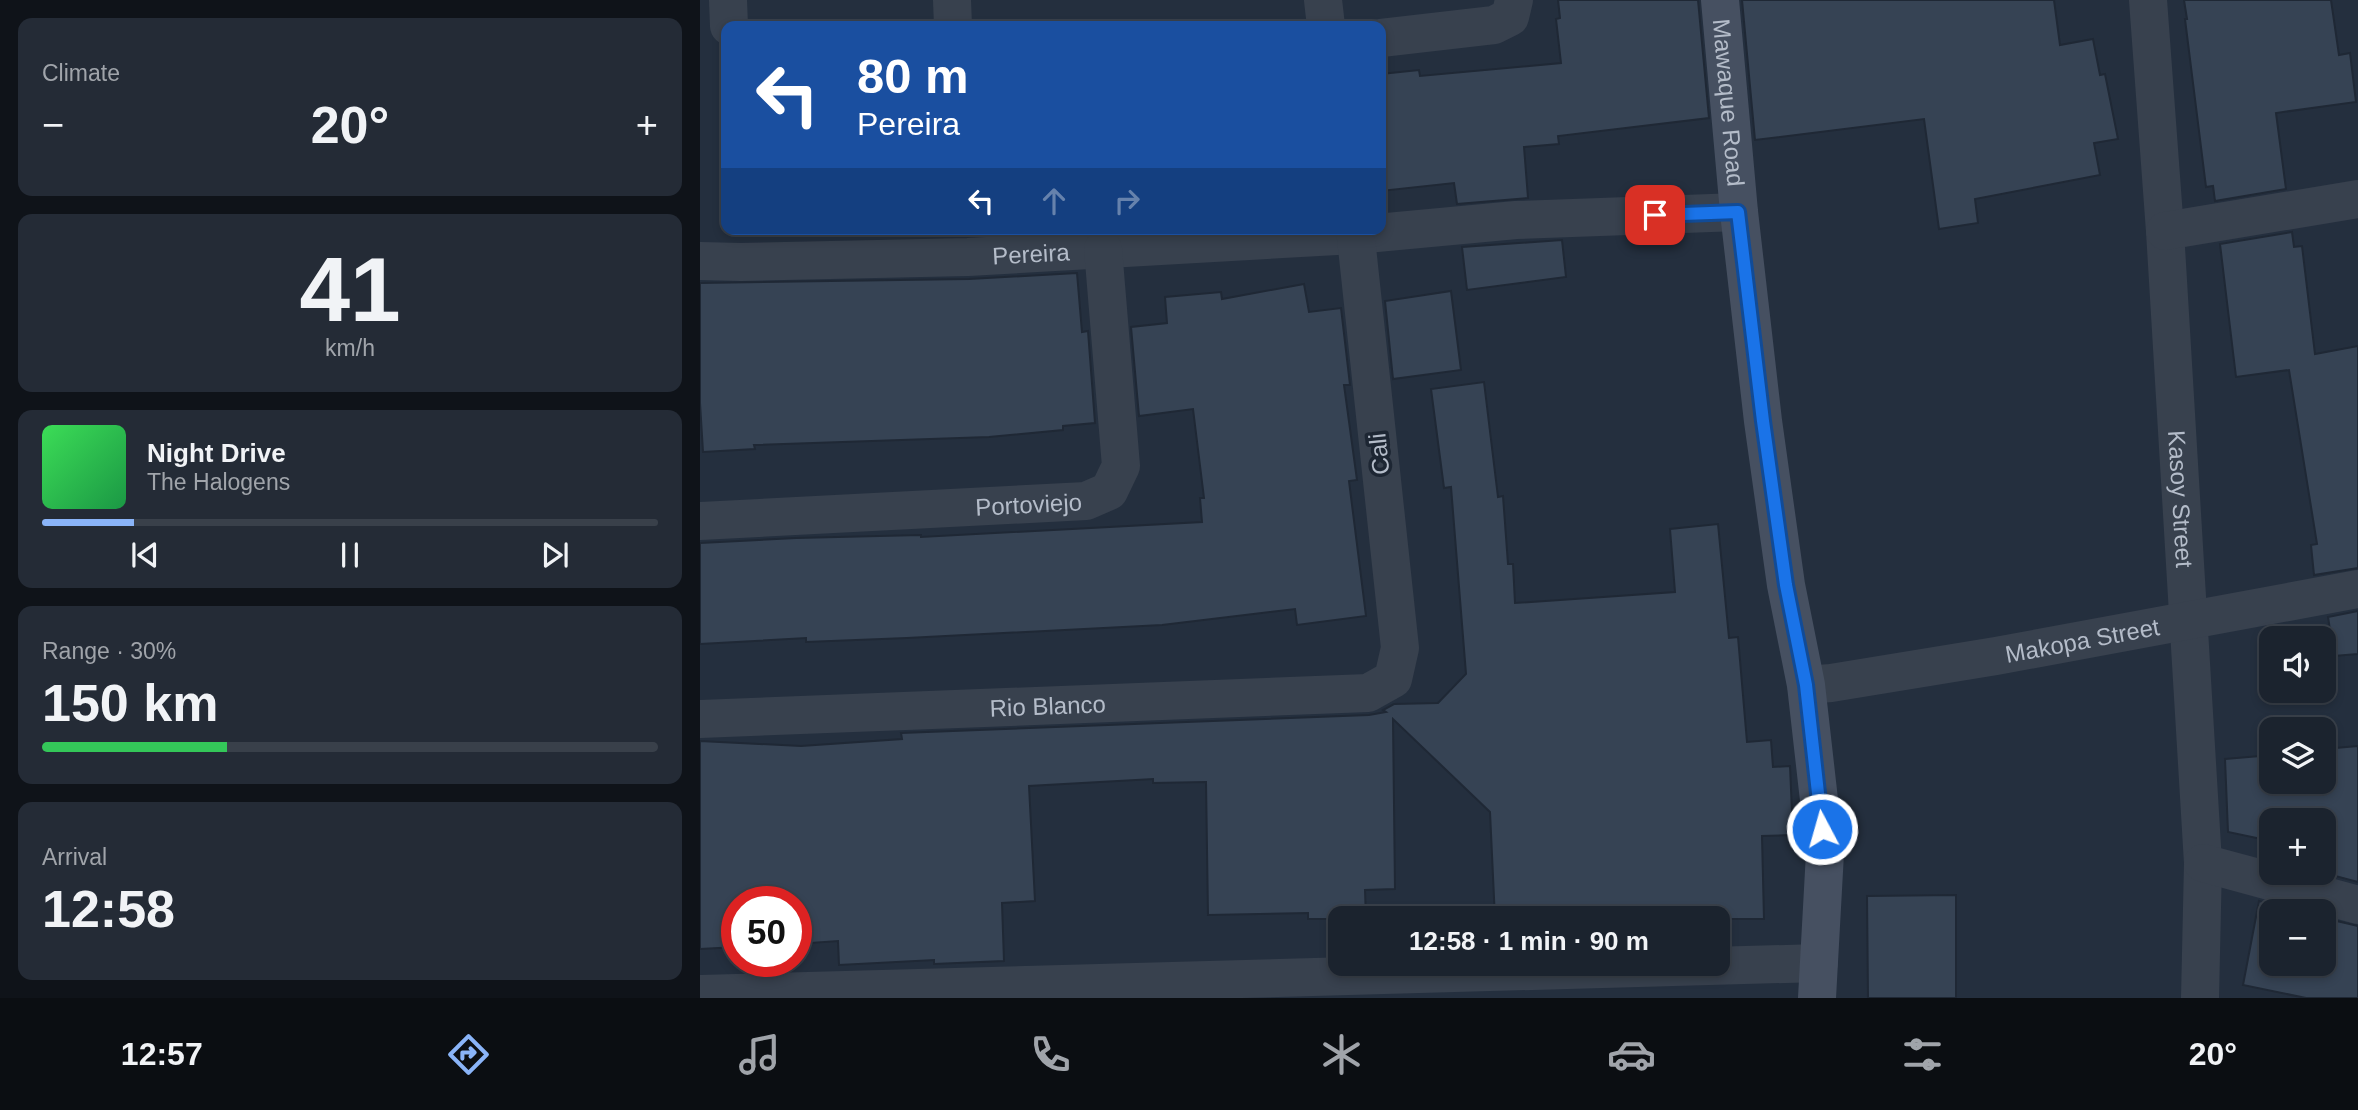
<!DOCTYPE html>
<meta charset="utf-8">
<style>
:root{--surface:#1b232e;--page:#242b36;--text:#f1f3f6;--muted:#a0a4aa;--line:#39404a;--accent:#8ab4f8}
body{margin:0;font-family:Helvetica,sans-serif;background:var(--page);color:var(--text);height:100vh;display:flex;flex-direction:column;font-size:26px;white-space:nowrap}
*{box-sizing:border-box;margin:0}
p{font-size:23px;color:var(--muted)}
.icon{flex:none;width:38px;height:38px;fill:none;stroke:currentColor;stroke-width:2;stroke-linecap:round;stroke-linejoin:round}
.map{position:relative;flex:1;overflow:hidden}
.details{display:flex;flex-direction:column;gap:18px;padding:18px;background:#0f1319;width:700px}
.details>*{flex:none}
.banner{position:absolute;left:21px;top:21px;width:665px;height:214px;border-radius:14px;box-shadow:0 4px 10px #0003,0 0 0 2px var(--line);background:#1a4fa0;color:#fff;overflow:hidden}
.controls{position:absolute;left:1559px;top:626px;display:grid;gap:14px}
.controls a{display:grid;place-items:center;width:77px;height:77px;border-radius:14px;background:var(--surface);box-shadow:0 4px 10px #0003,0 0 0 2px var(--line);font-size:35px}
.speed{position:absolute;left:21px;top:886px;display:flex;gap:14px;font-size:35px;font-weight:700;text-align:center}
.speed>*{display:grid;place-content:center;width:91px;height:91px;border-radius:50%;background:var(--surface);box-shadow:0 4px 10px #0003,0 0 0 2px var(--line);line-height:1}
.speed .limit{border:10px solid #d22;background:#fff;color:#111}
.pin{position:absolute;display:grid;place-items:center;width:60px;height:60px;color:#fff;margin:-30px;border-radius:14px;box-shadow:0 4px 10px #0006}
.me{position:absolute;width:77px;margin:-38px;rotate:354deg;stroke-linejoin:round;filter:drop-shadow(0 0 5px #0008)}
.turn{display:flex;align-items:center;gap:24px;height:147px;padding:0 21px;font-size:32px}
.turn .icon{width:91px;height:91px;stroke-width:2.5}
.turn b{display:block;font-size:49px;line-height:60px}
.lanes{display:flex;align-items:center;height:66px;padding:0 21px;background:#0003;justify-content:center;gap:35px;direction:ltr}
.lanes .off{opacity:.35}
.big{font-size:52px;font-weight:700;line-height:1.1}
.details .tile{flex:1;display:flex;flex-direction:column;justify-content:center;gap:10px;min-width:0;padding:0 24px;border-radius:14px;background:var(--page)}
.details .dial{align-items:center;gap:0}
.dial b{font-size:91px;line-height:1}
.song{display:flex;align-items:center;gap:21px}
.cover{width:84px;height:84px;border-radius:10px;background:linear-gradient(135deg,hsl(130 70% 55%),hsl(140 70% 35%))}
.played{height:7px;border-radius:4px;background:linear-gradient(90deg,var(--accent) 15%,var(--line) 15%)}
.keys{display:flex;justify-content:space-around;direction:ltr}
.heat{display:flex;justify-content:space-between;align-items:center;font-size:38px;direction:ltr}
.charge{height:10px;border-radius:5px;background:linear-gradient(90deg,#34c759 30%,var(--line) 0)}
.trip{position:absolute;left:628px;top:906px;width:402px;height:70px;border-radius:14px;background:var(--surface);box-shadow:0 4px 10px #0003,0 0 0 2px var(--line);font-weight:700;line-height:70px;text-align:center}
.tab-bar{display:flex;height:112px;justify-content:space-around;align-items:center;background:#0b0e12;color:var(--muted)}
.tab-bar .icon{width:49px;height:49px}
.tab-bar .on{color:var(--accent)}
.tab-bar b{font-size:32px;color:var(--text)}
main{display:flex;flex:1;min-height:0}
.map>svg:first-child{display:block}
.building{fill:#364354;stroke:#1f2835;stroke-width:2}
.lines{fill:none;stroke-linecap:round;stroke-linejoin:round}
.street{stroke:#38414e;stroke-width:38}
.secondary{stroke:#465061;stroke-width:38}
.route-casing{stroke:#114b97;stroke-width:18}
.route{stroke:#1a73e8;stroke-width:12}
.labels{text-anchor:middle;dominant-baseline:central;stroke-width:7;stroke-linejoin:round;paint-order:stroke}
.street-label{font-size:24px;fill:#b4bcc9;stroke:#1d2633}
</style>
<main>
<section class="details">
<div class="tile"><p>Climate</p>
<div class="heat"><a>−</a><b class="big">20°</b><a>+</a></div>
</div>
<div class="tile dial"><b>41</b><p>km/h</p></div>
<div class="tile">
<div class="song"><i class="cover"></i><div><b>Night Drive</b><p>The Halogens</p></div></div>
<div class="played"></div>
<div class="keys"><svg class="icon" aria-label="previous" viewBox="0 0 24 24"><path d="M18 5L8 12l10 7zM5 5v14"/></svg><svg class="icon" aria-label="pause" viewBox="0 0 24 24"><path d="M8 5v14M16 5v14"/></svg><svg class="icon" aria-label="next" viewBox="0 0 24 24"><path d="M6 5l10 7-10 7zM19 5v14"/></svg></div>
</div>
<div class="tile"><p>Range · 30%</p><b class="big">150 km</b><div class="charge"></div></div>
<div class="tile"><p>Arrival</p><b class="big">12:58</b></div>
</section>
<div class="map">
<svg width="1658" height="998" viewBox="0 0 1658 998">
<rect width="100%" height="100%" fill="#242f3e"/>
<!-- building -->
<g class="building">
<path d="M858,0h140l11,118 -151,18 1,8 -35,3 4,51 -71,6 -3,-21 -73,8v-117l38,-4 1,6 141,-13 -5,-44 4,-1z"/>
<path d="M1042,0h312l6,45 33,-6 7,36 5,-1 13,65 -24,4 6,32 -125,24 3,24 -39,6 -15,-110 -169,21z"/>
<path d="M1484,0h147l8,55 11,-2 6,49 -80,11 10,76 -71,12 -2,-15 -7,1 -21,-168h2z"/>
<path d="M1592,232l2,15 8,-1 13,108 43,-8v222l-44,7 -3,-30 6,-1 -28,-174 -53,7 -16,-133z"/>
<path d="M862,240l4,37 -99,13 -5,-43z"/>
<path d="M377,273l5,59 6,-1 7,92 -32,3v4l-74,7 -235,8 1,4 -52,3 -3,-49v-120l269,-4z"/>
<path d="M604,284l5,28 32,-4 9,77h-6l13,95 -8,1 17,135 -69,9 -2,-16 -133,16 -255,13 -101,4v-4l-106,6v-101l96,-5 125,-3v2l281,-15 -2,-24h4l-11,-89 -54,7 -8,-89 36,-4 -2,-26 56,-5 1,7z"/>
<path d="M751,291l10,79 -68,9 -8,-78z"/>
<path d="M784,382l14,115 5,-1 5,68h5l2,39 160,-11 -5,-63 48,-5 11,114 9,-1 9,105 24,-2 2,27 17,-1 3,69 -31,1 2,83h-269l-5,-107 -97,-93 2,170 -30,1 1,29h-58v-6l-100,2 -2,-133 -53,1v-4l-124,7 6,115 -33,2 2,58 -70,3v-4l-95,5 -1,-24 -42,3v-43h-59v46l-37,2v-208l101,5 101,-7 -1,-6 468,-18 17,-3 -3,-2 11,-6 44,-1 28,-29 -15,-187 -7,1 -13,-99z"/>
<path d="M1658,611v43l-24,2 -6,-39z"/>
<path d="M1658,746v136l-34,-9v-52h-52v38l-4,-1 3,-17 -43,-9 -3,-73 47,-4v27h52v-33z"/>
<path d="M1256,895v103h-88l-1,-102z"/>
<path d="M1559,901l40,11h-27v52h52v-46l34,8v72h-52l-63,-13z"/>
</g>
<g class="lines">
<!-- street -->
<g class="street">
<path d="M28,0l1,26"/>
<path d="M252,0l1,26"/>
<path d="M623,0l3,26"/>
<path id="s1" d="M1448,0l17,231 38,632 -3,135"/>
<path d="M681,38l113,-13 16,-8 4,-17"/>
<path d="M1465,231l193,-32"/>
<path id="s2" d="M0,261l41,1 227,-5 387,-22 161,-15 223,-8"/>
<path id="s3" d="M0,521l386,-20 23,-10 12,-25 -18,-217"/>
<path id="s4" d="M1106,685l25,-2 165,-27 362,-67"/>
<path id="s5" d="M0,719l668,-26 25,-14 7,-31 -45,-419"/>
<path d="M1503,863l155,42"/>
<path d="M0,994l1119,-31"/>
</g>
<!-- secondary -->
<path class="secondary" id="s6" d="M1020,0l19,212 24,209 23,164 20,100 19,168 -8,145"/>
</g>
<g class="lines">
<!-- route casing -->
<g class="route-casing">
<path id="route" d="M955,215l83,-3 25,209 23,164 20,100 16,144"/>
</g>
<!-- route -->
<use href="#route" class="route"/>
</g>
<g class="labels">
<!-- street labels -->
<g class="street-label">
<text stroke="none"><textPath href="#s6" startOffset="103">Mawaque Road</textPath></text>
<text stroke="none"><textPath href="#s2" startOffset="331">Pereira</textPath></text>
<text transform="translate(679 454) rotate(-96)">Cali</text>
<text stroke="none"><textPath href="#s1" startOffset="500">Kasoy Street</textPath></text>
<text stroke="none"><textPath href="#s3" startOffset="329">Portoviejo</textPath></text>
<text stroke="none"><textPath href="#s4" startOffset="280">Makopa Street</textPath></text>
<text stroke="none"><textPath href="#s5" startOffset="348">Rio Blanco</textPath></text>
</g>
</g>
</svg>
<div class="controls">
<a><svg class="icon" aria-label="sound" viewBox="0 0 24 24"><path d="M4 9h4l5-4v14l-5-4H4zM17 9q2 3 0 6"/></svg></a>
<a><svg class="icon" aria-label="layers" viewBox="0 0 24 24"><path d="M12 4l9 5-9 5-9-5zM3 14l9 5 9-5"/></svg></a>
<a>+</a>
<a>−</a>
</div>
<div class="speed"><div class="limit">50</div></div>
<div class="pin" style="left:955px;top:215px;background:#d93025"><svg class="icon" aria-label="arrive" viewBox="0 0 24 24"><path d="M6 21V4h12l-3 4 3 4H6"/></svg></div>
<svg class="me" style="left:1122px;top:829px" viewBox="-20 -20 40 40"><circle r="17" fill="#1a73e8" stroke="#fff" stroke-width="3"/><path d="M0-11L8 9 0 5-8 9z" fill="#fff"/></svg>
<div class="trip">12:58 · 1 min · 90 m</div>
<div class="banner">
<div class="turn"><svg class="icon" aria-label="left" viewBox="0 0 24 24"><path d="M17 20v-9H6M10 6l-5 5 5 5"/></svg><div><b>80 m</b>Pereira</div></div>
<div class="lanes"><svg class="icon" aria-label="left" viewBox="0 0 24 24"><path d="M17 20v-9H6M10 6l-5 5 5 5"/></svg><svg class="icon off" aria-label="ahead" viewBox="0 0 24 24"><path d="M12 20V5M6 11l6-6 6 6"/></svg><svg class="icon off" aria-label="right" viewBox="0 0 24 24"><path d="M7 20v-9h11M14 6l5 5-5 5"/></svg></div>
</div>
</div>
</main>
<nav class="tab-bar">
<b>12:57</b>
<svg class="icon on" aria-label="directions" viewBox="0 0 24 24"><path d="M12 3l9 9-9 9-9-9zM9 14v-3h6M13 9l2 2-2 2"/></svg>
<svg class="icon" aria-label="music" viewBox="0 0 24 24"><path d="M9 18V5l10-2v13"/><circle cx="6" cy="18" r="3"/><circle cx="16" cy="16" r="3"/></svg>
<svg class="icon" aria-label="phone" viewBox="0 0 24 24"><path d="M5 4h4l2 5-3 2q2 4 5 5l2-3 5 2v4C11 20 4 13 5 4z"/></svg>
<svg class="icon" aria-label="climate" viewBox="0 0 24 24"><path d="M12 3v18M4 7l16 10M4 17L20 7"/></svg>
<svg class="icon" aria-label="car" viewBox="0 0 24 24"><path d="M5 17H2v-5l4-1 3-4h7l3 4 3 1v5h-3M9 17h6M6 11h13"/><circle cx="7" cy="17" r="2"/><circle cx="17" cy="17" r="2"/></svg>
<svg class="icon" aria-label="filters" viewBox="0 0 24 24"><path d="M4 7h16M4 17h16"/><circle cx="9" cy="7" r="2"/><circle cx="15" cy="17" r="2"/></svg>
<b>20°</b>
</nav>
